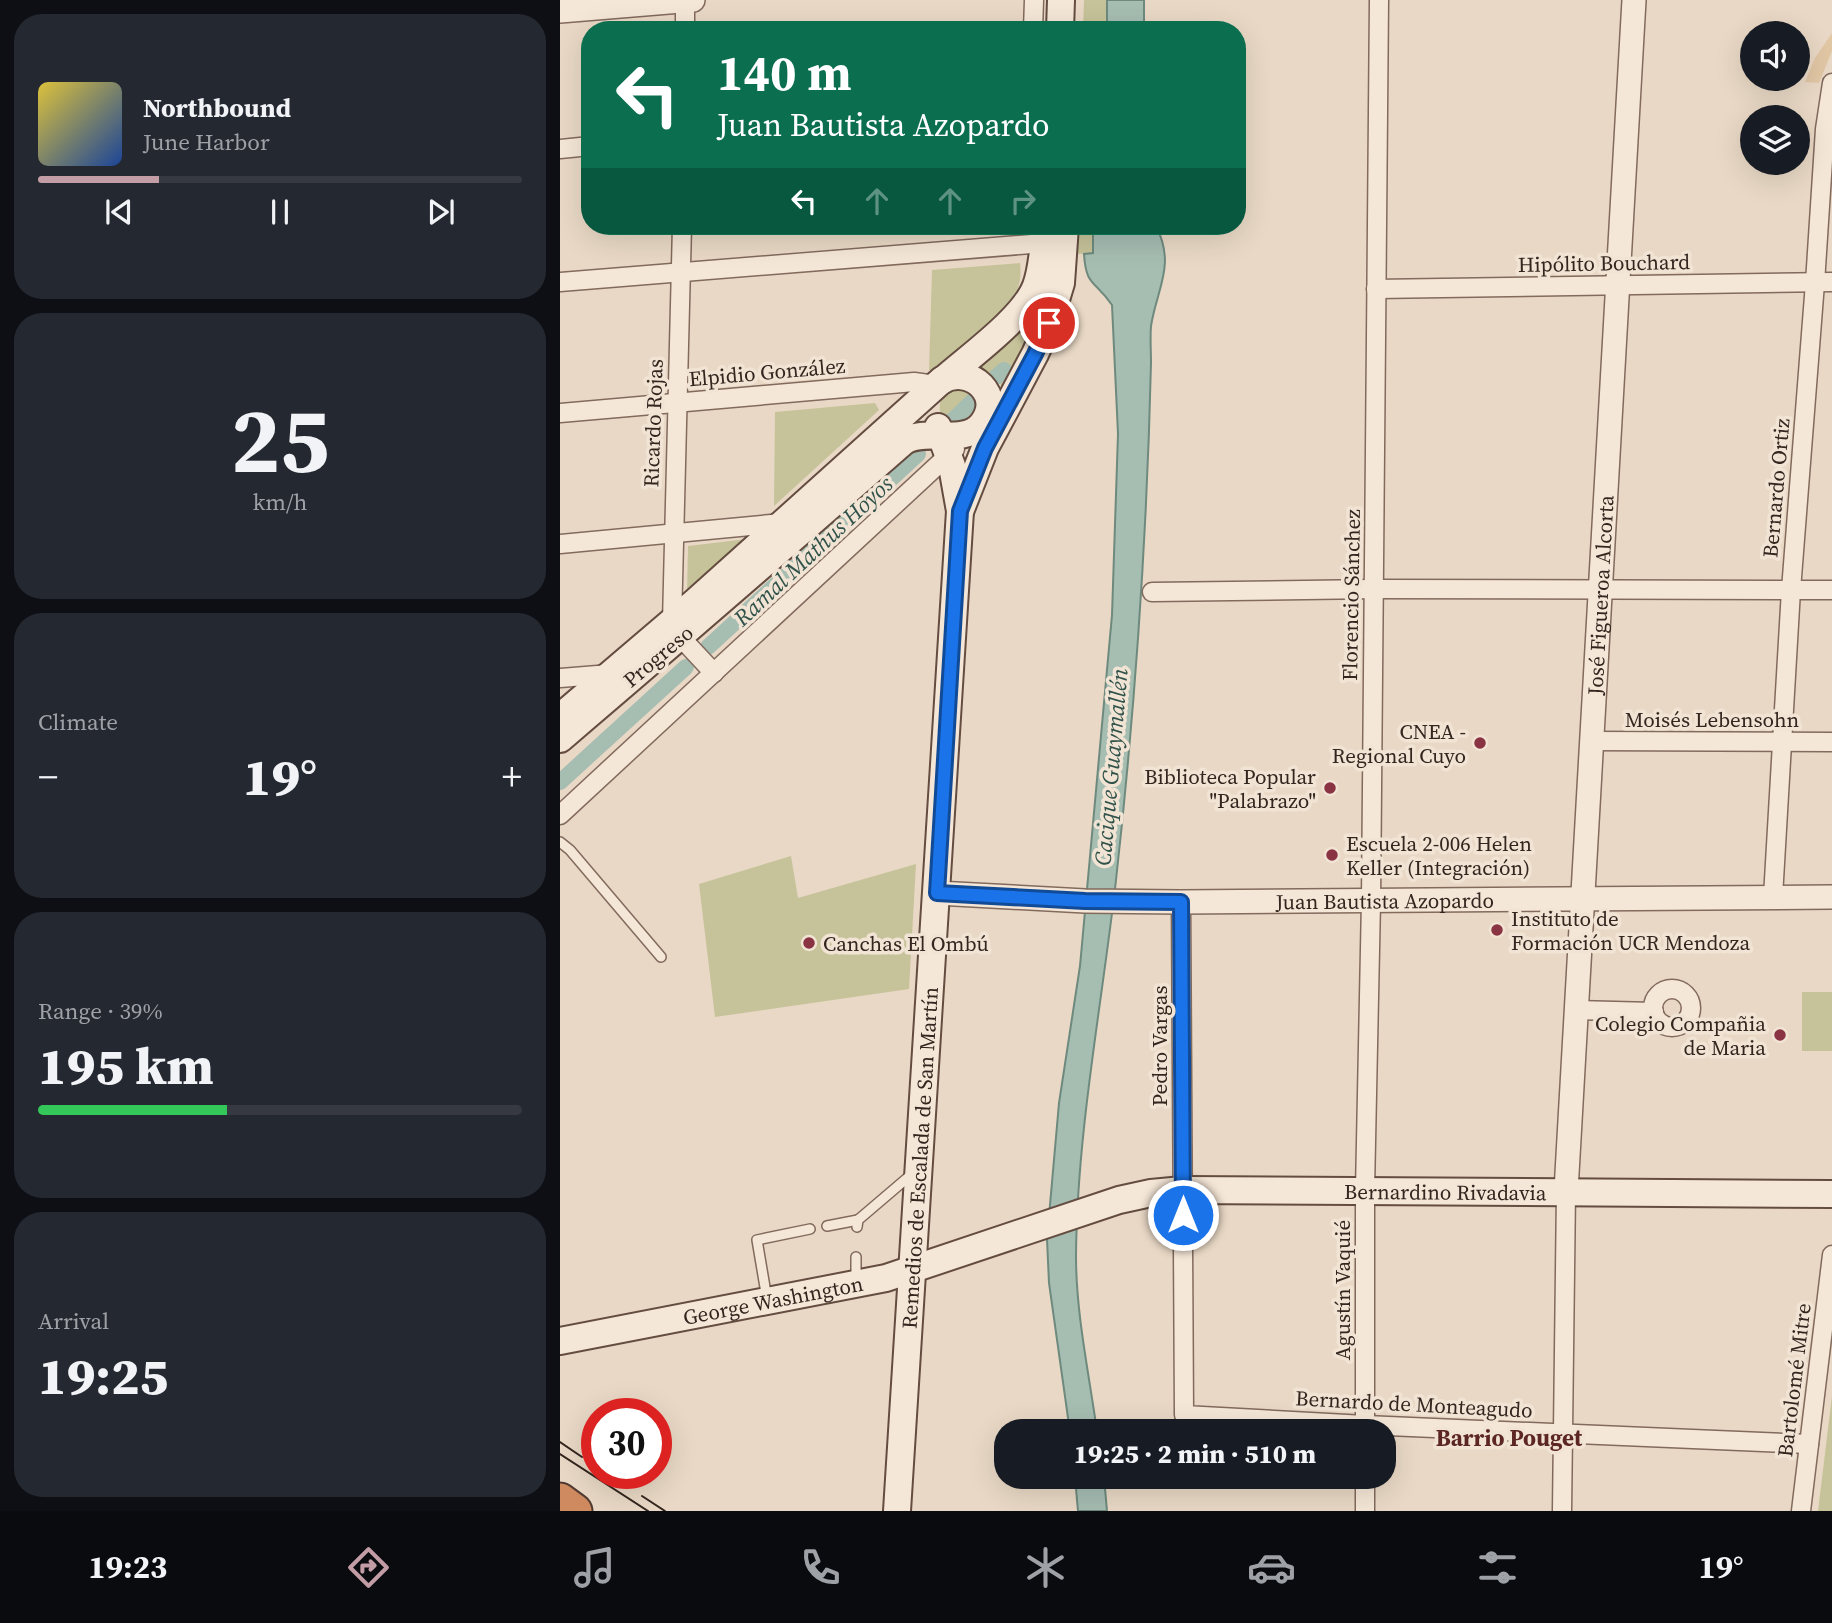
<!DOCTYPE html>
<meta charset="utf-8">
<style>
:root{--surface:#171b24;--page:#242831;--text:#f1f3f6;--muted:#9ea1a6;--line:#363941;--accent:#c39da5}
body{margin:0;font-family:"Source Serif 4",serif;background:var(--page);color:var(--text);height:100vh;display:flex;flex-direction:column;font-size:26px;white-space:nowrap}
*{box-sizing:border-box;margin:0}
p{font-size:23px;color:var(--muted)}
.icon{flex:none;width:38px;height:38px;fill:none;stroke:currentColor;stroke-width:2;stroke-linecap:round;stroke-linejoin:round}
.map{position:relative;flex:1;overflow:hidden}
.sheet{display:flex;flex-direction:column;gap:14px;padding:14px;background:#0d0f14;width:560px}
.sheet>*{flex:none}
.top-card{position:absolute;left:21px;top:21px;width:665px;height:214px;border-radius:28px;box-shadow:0 7px 28px #0002;background:#0b6e4f;color:#fff;overflow:hidden}
.controls{position:absolute;left:1180px;top:21px;display:grid;gap:14px}
.controls a{display:grid;place-items:center;width:70px;height:70px;border-radius:50%;background:var(--surface);box-shadow:0 7px 28px #0002;font-size:35px}
.speed{position:absolute;left:21px;top:1398px;display:flex;gap:14px;font-size:35px;font-weight:700;text-align:center}
.speed>*{display:grid;place-content:center;width:91px;height:91px;border-radius:50%;background:var(--surface);box-shadow:0 7px 28px #0002;line-height:1}
.speed .limit{border:10px solid #d22;background:#fff;color:#111}
.pin{position:absolute;display:grid;place-items:center;width:60px;height:60px;color:#fff;margin:-30px;border:4px solid #fff;border-radius:50%;box-shadow:0 2px 7px #0007}
.me{position:absolute;width:77px;margin:-38px;rotate:0deg;stroke-linejoin:round;filter:drop-shadow(0 0 5px #0008)}
.turn{display:flex;align-items:center;gap:24px;height:147px;padding:0 21px;font-size:32px}
.turn .icon{width:91px;height:91px;stroke-width:2.5}
.turn b{display:block;font-size:49px;line-height:60px}
.lanes{display:flex;align-items:center;height:66px;padding:0 21px;background:#0003;justify-content:center;gap:35px;direction:ltr}
.lanes .off{opacity:.35}
.big{font-size:52px;font-weight:800;line-height:1.1}
.sheet .tile{flex:1;display:flex;flex-direction:column;justify-content:center;gap:10px;min-width:0;padding:0 24px;border-radius:28px;background:var(--page)}
.sheet .dial{align-items:center;gap:0}
.dial b{font-size:91px;line-height:1}
.song{display:flex;align-items:center;gap:21px}
.cover{width:84px;height:84px;border-radius:10px;background:linear-gradient(135deg,hsl(50 70% 55%),hsl(220 70% 35%))}
.played{height:7px;border-radius:4px;background:linear-gradient(90deg,var(--accent) 25%,var(--line) 25%)}
.keys{display:flex;justify-content:space-around;direction:ltr}
.heat{display:flex;justify-content:space-between;align-items:center;font-size:38px;direction:ltr}
.charge{height:10px;border-radius:5px;background:linear-gradient(90deg,#34c759 39%,var(--line) 0)}
.trip{position:absolute;left:434px;top:1419px;width:402px;height:70px;border-radius:28px;background:var(--surface);box-shadow:0 7px 28px #0002;font-weight:800;line-height:70px;text-align:center}
.dock{display:flex;height:112px;justify-content:space-around;align-items:center;background:#090b0e;color:var(--muted)}
.dock .icon{width:49px;height:49px}
.dock .current{color:var(--accent)}
.dock b{font-size:32px;color:var(--text)}
main{display:flex;flex:1;min-height:0}
.map>svg:first-child{display:block}
.green{fill:#c6c39a}
.sand{fill:#e2c7a5}
.water{fill:#a6bdb2;stroke:#6e8a7e;stroke-width:2}
.lines{fill:none;stroke-linecap:round;stroke-linejoin:round}
.canal{stroke:#a6bdb2;stroke-width:16}
.service-casing{stroke:#826a5d;stroke-width:12}
.minor-casing{stroke:#826a5d;stroke-width:21}
.tertiary-casing{stroke:#826a5d;stroke-width:26}
.secondary-casing{stroke:#644c40;stroke-width:30}
.motorway-casing{stroke:#503a31;stroke-width:37}
.service{stroke:#f5e7d7;stroke-width:9}
.minor{stroke:#f5e7d7;stroke-width:18}
.tertiary{stroke:#f5e7d7;stroke-width:23}
.secondary{stroke:#f5e7d7;stroke-width:26}
.motorway{stroke:#cf8b5f;stroke-width:33}
.tram{stroke:#34261f;stroke-width:2}
.route-casing{stroke:#114b97;stroke-width:18}
.route{stroke:#1a73e8;stroke-width:12}
.poi-dot{fill:#8a3443;stroke:#f1e4d4;stroke-width:2.5}
.labels{text-anchor:middle;dominant-baseline:central;stroke-width:7;stroke-linejoin:round;paint-order:stroke}
.street-label{font-size:21px;fill:#34261f;stroke:#f1e4d4}
.poi-label{font-size:21px;fill:#34261f;stroke:#f1e4d4;text-anchor:end}
.water-label{font-size:23px;font-style:italic;fill:#30524a;stroke:#f1e4d4}
.neighbourhood-label{font-size:23px;font-weight:bold;fill:#5c2624;stroke:#f1e4d4}
</style>
<main>
<section class="sheet">
<div class="tile">
<div class="song"><i class="cover"></i><div><b>Northbound</b><p>June Harbor</p></div></div>
<div class="played"></div>
<div class="keys"><svg class="icon" aria-label="previous" viewBox="0 0 24 24"><path d="M18 5L8 12l10 7zM5 5v14"/></svg><svg class="icon" aria-label="pause" viewBox="0 0 24 24"><path d="M8 5v14M16 5v14"/></svg><svg class="icon" aria-label="next" viewBox="0 0 24 24"><path d="M6 5l10 7-10 7zM19 5v14"/></svg></div>
</div>
<div class="tile dial"><b>25</b><p>km/h</p></div>
<div class="tile"><p>Climate</p>
<div class="heat"><a>−</a><b class="big">19°</b><a>+</a></div>
</div>
<div class="tile"><p>Range · 39%</p><b class="big">195 km</b><div class="charge"></div></div>
<div class="tile"><p>Arrival</p><b class="big">19:25</b></div>
</section>
<div class="map">
<svg width="1272" height="1511" viewBox="0 0 1272 1511">
<rect width="100%" height="100%" fill="#e9d8c5"/>
<!-- green -->
<g class="green">
<path d="M524,0h23v30h-24z"/>
<path d="M517,226h16v27l-16,1z"/>
<path d="M460,263c1,9 1,18 -3,27 -12,25 -61,60 -83,80h-5l3,-100z"/>
<path d="M484,295l1,15 -43,78 -3,-6 8,-10 -6,-4 -8,7 -17,-10z"/>
<path d="M392,387l24,5 -31,29c-10,-14 -5,-24 7,-34z"/>
<path d="M315,403l4,7 -105,96 1,-94z"/>
<path d="M187,539l-60,55 1,-48z"/>
<path d="M231,856l7,42 118,-34 -7,125 -194,28 -16,-133z"/>
<rect x="1242" y="992" width="30" height="59"/>
<path d="M1272,1396v115h-14z"/>
</g>
<!-- sand -->
<path class="sand" d="M1272,33v18l-13,32 -14,-1 10,-24z"/>
<!-- water -->
<g class="water">
<rect x="547" y="0" width="37" height="30"/>
<path d="M533,226h63c20,39 1,62 -5,100 -1,12 0,25 0,37 -4,172 -16,346 -35,517 -14,125 -39,250 -40,376 0,58 13,118 21,175l-27,1 -21,-149 -2,-44 12,-136 21,-137 32,-351 6,-181 -6,-129c-17,-25 -26,-18 -28,-51l9,-1z"/>
<path d="M515,1477h29l3,34h-29z"/>
</g>
<g class="lines">
<!-- canal -->
<g class="canal">
<path d="M436,377l8,-7"/>
<path d="M391,422l26,-25"/>
<path d="M148,647l210,-193"/>
<path d="M0,782l126,-115"/>
</g>
<!-- service casing -->
<g class="service-casing">
<g id="service">
<path d="M0,842l10,8 91,107"/>
<path d="M267,1226l31,-6"/>
<path d="M297,1227l1,-7 54,-46"/>
<path d="M296,1280v-23"/>
<path d="M207,1299l-10,-59 53,-11"/>
</g>
</g>
<!-- minor casing -->
<g class="minor-casing">
<g id="minor">
<path d="M125,30v-30"/>
<path d="M473,30l1,-30"/>
<path d="M0,149l30,-3"/>
<path d="M122,226l-10,396 14,21 28,30"/>
<path d="M0,282l484,-39"/>
<path d="M816,289l456,-7"/>
<path d="M0,413l354,-31 22,3"/>
<path d="M0,544l222,-21"/>
<path d="M592,592l222,-3 458,1"/>
<path d="M0,678l50,-4"/>
<path d="M1031,741l241,1"/>
<path d="M0,815l395,-366"/>
<path d="M1213,897l18,-307 24,-307 10,-154 7,-46"/>
<path d="M621,902l3,513 181,10 444,19"/>
<circle cx="1112" cy="1008" r="19"/>
<path d="M1015,1010l79,2"/>
<path d="M805,1432v-242l6,-289 8,-901"/>
<path d="M805,1511v-34"/>
<path d="M1002,1511l4,-320"/>
<path d="M1241,1511l31,-256"/>
</g>
</g>
<!-- tertiary casing -->
<g class="tertiary-casing">
<g id="tertiary">
<path d="M0,11l133,-11"/>
<path id="s1" d="M377,893l148,8 96,1 651,-5"/>
<path id="s2" d="M1006,1191l68,-1191"/>
</g>
</g>
<!-- secondary casing -->
<g class="secondary-casing">
<g id="secondary">
<path d="M500,30l1,-30"/>
<path d="M383,380c27,-24 81,-62 93,-94 7,-19 7,-41 10,-60"/>
<path d="M401,509l24,-61 50,-94 14,-31 12,-40 4,-57"/>
<path d="M0,717l135,-115 247,-222c30,-15 62,16 40,44 -18,23 -61,2 -80,19 -113,99 -227,198 -342,296"/>
<path id="s3" d="M0,1341l326,-63 233,-78 32,-7 32,-3 649,4"/>
<path id="s4" d="M337,1511l63,-1000 -8,-45 -14,-39"/>
</g>
</g>
<!-- motorway casing -->
<g class="motorway-casing">
<path id="motorway" d="M0,1500l15,11"/>
</g>
<!-- service -->
<use href="#service" class="service"/>
<!-- minor -->
<use href="#minor" class="minor"/>
<!-- tertiary -->
<use href="#tertiary" class="tertiary"/>
<!-- secondary -->
<use href="#secondary" class="secondary"/>
<!-- motorway -->
<use href="#motorway" class="motorway"/>
<!-- tram -->
<g class="tram">
<path d="M0,1442l22,15"/>
<path d="M0,1454l88,57"/>
<path d="M82,1496l23,15"/>
</g>
</g>
<g class="lines">
<!-- route casing -->
<g class="route-casing">
<path id="route" d="M489,323l-14,31 -50,94 -25,63 -23,382 148,8 96,1 2,313"/>
</g>
<!-- route -->
<use href="#route" class="route"/>
</g>
<!-- markers -->
<g class="poi-dot">
<circle cx="920" cy="743" r="7"/>
<circle cx="770" cy="788" r="7"/>
<circle cx="772" cy="855" r="7"/>
<circle cx="937" cy="930" r="7"/>
<circle cx="249" cy="943" r="7"/>
<circle cx="1220" cy="1035" r="7"/>
</g>
<g class="labels">
<!-- street labels -->
<g class="street-label">
<text transform="translate(1044 263) rotate(-1)">Hipólito Bouchard</text>
<text transform="translate(207 372) rotate(-5)">Elpidio González</text>
<text transform="translate(93 423) rotate(-88)">Ricardo Rojas</text>
<text transform="translate(1216 488) rotate(-85)">Bernardo Ortiz</text>
<text transform="translate(791 595) rotate(-89)">Florencio Sánchez</text>
<text stroke="none"><textPath href="#s2" startOffset="597">José Figueroa Alcorta</textPath></text>
<text transform="translate(98 656) rotate(-40)">Progreso</text>
<text x="1152" y="719">Moisés Lebensohn</text>
<text stroke="none"><textPath href="#s1" startOffset="448">Juan Bautista Azopardo</textPath></text>
<text transform="translate(599 1046) rotate(-90)">Pedro Vargas</text>
<text stroke="none"><textPath href="#s4" startOffset="354">Remedios de Escalada de San Martín</textPath></text>
<text stroke="none"><textPath href="#s3" startOffset="905">Bernardino Rivadavia</textPath></text>
<text transform="translate(782 1290) rotate(-90)">Agustín Vaquié</text>
<text stroke="none"><textPath href="#s3" startOffset="217">George Washington</textPath></text>
<text transform="translate(1234 1380) rotate(-83)">Bartolomé Mitre</text>
<text transform="translate(854 1404) rotate(3)">Bernardo de Monteagudo</text>
</g>
<!-- poi labels -->
<g class="poi-label">
<text x="906" y="731">CNEA -<tspan x="906" dy="24">Regional Cuyo</tspan></text>
<text x="756" y="776">Biblioteca Popular<tspan x="756" dy="24">"Palabrazo"</tspan></text>
<text x="786" y="843" text-anchor="start">Escuela 2-006 Helen<tspan x="786" dy="24">Keller (Integración)</tspan></text>
<text x="951" y="918" text-anchor="start">Instituto de<tspan x="951" dy="24">Formación UCR Mendoza</tspan></text>
<text x="263" y="943" text-anchor="start">Canchas El Ombú</text>
<text x="1206" y="1023">Colegio Compañia<tspan x="1206" dy="24">de Maria</tspan></text>
</g>
<!-- water labels -->
<g class="water-label">
<text transform="translate(253 551) rotate(-43)">Ramal Mathus Hoyos</text>
<text transform="translate(551 767) rotate(-85)">Cacique Guaymallén</text>
</g>
<!-- neighbourhood labels -->
<g class="neighbourhood-label">
<text x="949" y="1438">Barrio Pouget</text>
</g>
</g>
</svg>
<div class="controls">
<a><svg class="icon" aria-label="sound" viewBox="0 0 24 24"><path d="M4 9h4l5-4v14l-5-4H4zM17 9q2 3 0 6"/></svg></a>
<a><svg class="icon" aria-label="layers" viewBox="0 0 24 24"><path d="M12 4l9 5-9 5-9-5zM3 14l9 5 9-5"/></svg></a>
</div>
<div class="speed"><div class="limit">30</div></div>
<div class="pin" style="left:489px;top:323px;background:#d93025"><svg class="icon" aria-label="arrive" viewBox="0 0 24 24"><path d="M6 21V4h12l-3 4 3 4H6"/></svg></div>
<svg class="me" style="left:623px;top:1215px" viewBox="-20 -20 40 40"><circle r="17" fill="#1a73e8" stroke="#fff" stroke-width="3"/><path d="M0-11L8 9 0 5-8 9z" fill="#fff"/></svg>
<div class="trip">19:25 · 2 min · 510 m</div>
<div class="top-card">
<div class="turn"><svg class="icon" aria-label="left" viewBox="0 0 24 24"><path d="M17 20v-9H6M10 6l-5 5 5 5"/></svg><div><b>140 m</b>Juan Bautista Azopardo</div></div>
<div class="lanes"><svg class="icon" aria-label="left" viewBox="0 0 24 24"><path d="M17 20v-9H6M10 6l-5 5 5 5"/></svg><svg class="icon off" aria-label="ahead" viewBox="0 0 24 24"><path d="M12 20V5M6 11l6-6 6 6"/></svg><svg class="icon off" aria-label="ahead" viewBox="0 0 24 24"><path d="M12 20V5M6 11l6-6 6 6"/></svg><svg class="icon off" aria-label="right" viewBox="0 0 24 24"><path d="M7 20v-9h11M14 6l5 5-5 5"/></svg></div>
</div>
</div>
</main>
<nav class="dock">
<b>19:23</b>
<svg class="icon current" aria-label="directions" viewBox="0 0 24 24"><path d="M12 3l9 9-9 9-9-9zM9 14v-3h6M13 9l2 2-2 2"/></svg>
<svg class="icon" aria-label="music" viewBox="0 0 24 24"><path d="M9 18V5l10-2v13"/><circle cx="6" cy="18" r="3"/><circle cx="16" cy="16" r="3"/></svg>
<svg class="icon" aria-label="phone" viewBox="0 0 24 24"><path d="M5 4h4l2 5-3 2q2 4 5 5l2-3 5 2v4C11 20 4 13 5 4z"/></svg>
<svg class="icon" aria-label="climate" viewBox="0 0 24 24"><path d="M12 3v18M4 7l16 10M4 17L20 7"/></svg>
<svg class="icon" aria-label="car" viewBox="0 0 24 24"><path d="M5 17H2v-5l4-1 3-4h7l3 4 3 1v5h-3M9 17h6M6 11h13"/><circle cx="7" cy="17" r="2"/><circle cx="17" cy="17" r="2"/></svg>
<svg class="icon" aria-label="filters" viewBox="0 0 24 24"><path d="M4 7h16M4 17h16"/><circle cx="9" cy="7" r="2"/><circle cx="15" cy="17" r="2"/></svg>
<b>19°</b>
</nav>
